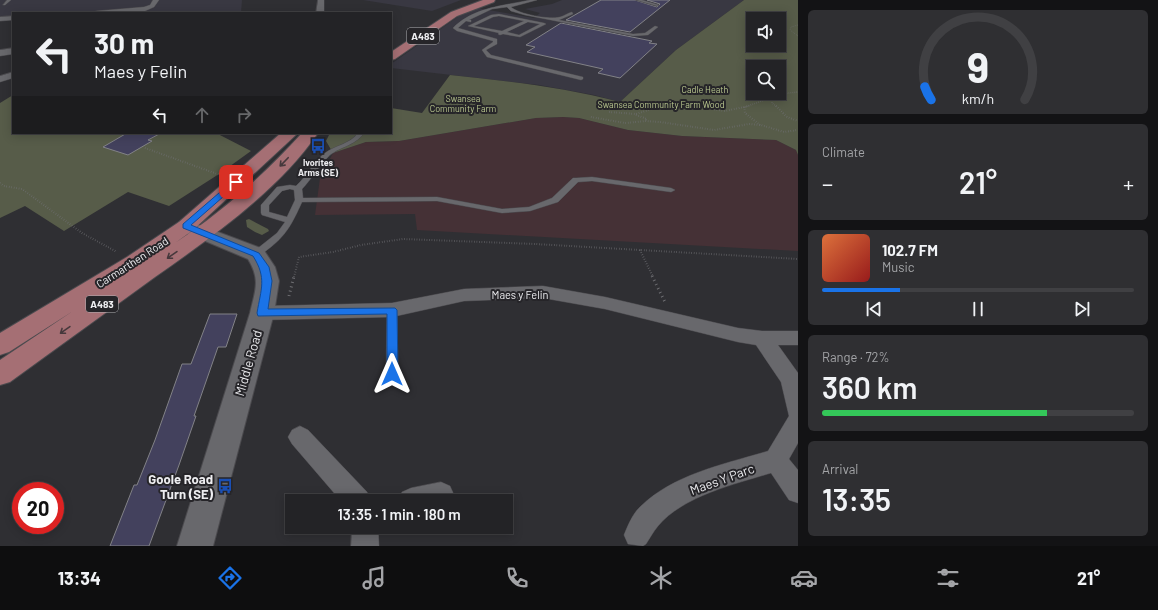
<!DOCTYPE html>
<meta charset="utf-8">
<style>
:root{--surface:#232326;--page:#2f2f32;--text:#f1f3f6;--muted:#a3a4a7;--line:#404043;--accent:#1a73e8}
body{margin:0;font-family:Barlow,sans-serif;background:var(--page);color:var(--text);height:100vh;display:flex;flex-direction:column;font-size:15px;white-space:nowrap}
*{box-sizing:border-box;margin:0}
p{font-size:13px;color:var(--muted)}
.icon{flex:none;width:22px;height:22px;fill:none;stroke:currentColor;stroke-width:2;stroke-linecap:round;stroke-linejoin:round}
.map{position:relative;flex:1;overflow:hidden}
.details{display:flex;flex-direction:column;gap:10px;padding:10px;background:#131315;width:360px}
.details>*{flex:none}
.guide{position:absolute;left:12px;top:12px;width:380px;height:122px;border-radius:0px;box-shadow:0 2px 10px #0003,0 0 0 1px var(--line);background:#232326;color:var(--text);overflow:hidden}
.buttons{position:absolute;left:746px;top:12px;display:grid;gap:8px}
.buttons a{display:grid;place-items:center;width:40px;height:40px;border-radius:0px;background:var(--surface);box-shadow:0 2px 10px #0003,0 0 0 1px var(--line);font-size:20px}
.speed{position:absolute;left:12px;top:482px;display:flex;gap:8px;font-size:20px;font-weight:700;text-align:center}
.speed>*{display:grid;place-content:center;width:52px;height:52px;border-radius:50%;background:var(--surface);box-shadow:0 2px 10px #0003,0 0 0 1px var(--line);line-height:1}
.speed .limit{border:6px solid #d22;background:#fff;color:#111}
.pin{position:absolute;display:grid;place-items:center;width:34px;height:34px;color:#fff;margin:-17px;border-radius:8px;box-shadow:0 2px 6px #0006}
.me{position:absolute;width:44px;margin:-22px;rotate:0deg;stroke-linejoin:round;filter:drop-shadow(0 0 3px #0008)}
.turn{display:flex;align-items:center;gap:14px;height:84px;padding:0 16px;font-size:18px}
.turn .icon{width:52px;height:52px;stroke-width:2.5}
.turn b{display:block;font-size:28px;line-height:34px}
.lanes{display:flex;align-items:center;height:38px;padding:0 16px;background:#0003;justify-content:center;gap:20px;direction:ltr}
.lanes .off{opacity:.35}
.big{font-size:30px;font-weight:600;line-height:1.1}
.details .widget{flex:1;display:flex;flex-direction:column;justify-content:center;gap:6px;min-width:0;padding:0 14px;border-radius:6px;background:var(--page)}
.details .dial{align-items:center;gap:0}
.dial svg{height:104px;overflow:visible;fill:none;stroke:var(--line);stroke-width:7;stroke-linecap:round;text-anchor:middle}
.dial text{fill:var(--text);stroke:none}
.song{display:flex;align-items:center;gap:12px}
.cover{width:48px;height:48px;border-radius:6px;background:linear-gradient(135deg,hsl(20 70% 55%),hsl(0 70% 35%))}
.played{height:4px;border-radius:2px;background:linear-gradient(90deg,var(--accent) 25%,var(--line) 25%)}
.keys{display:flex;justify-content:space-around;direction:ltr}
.heat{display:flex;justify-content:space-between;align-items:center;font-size:22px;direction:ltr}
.charge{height:6px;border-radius:3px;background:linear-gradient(90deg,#34c759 72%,var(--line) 0)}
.trip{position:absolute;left:285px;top:494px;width:228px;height:40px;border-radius:0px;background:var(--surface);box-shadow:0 2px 10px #0003,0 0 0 1px var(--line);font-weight:600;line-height:40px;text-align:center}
.dock{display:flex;height:64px;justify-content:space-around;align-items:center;background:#0e0e0f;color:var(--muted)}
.dock .icon{width:28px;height:28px}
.dock .selected{color:var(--accent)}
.dock b{font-size:18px;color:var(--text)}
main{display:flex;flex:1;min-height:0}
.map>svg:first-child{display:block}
.built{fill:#393842}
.education{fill:#453136}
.green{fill:#575c49;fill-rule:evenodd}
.building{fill:#43415d;stroke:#828287}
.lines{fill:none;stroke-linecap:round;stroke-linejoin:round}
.service-casing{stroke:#4b4a4e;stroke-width:1}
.minor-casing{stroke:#4b4a4e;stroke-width:1}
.tertiary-casing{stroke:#4b4a4e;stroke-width:2}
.primary-casing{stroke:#4b4a4e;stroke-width:2}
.path-far3{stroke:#707074;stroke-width:1;stroke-dasharray:0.5 1.5;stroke-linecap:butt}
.path-far2{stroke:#707074;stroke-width:1.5;stroke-dasharray:0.5 1.5;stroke-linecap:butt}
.path-far1{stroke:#707074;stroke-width:2;stroke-dasharray:0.5 2;stroke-linecap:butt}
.path{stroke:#707074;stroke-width:3;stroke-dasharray:1 3.5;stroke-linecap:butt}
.service{fill:#68686c;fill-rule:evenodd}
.minor{fill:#68686c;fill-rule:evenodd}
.tertiary{fill:#68686c;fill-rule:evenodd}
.primary{fill:#a56f74;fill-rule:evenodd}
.oneway{stroke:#46383c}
.route{fill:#1a73e8;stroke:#114b97}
.labels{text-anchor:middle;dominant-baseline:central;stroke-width:4;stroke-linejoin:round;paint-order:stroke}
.far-park-label{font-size:9px;fill:#bac88f;stroke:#262529}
.far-poi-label{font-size:9px;font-weight:bold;fill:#ededf0;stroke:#262529}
.shield{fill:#262529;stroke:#b1b1b4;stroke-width:1}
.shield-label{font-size:10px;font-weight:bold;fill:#ededf0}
.street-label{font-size:11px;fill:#ededf0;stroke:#262529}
.near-street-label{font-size:13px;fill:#ededf0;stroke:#262529}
.near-poi-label{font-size:13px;font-weight:bold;fill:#ededf0;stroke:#262529;text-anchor:end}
</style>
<main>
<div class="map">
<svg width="798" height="546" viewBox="0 0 798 546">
<rect width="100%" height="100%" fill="#2f2f33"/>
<!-- built -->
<g class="built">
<path d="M0,0h242l-1,13h-60l-13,-2 -35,2h-120v7l-13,1z"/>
<path d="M363,0h98l-29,11z"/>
<path d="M562,0h182l-68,50 -56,52 -26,-7 -55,-10 -148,-17v-4l68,-48 18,-8 57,10 6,-5 -15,-4 27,-5z"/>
</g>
<!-- education -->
<path class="education" d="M563,117l16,1 49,12 54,6 94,4 20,10 2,5v96l-381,-21 -2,-16 -100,1 5,-37 13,-25 33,-11 33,-1 137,-23z"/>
<!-- green -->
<g class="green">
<path d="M744,0h54v155l-2,-5 -20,-10 -94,-4 -54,-6 -49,-12 -16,-1 -27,1 -137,23 -33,1 -33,11 -7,-12 4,-8h61v-25l31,5 28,-38c57,6 114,12 170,27l56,-52zM753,19h26v26h-26zM753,67h26v26h-26z"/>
<path d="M13,95v38h203l35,18 -32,23 -50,32 -41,-14 -64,39 -39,-25 -25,12v-115z"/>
<path d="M249,219l19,10 1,2 -7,4 -7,-3 -8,-5 -1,-7z"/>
</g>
<!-- building -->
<g class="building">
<path d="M601,0h34l22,7 3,-3 -13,-4h23l-40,32 -64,-12z"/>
<path d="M561,23l91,18 -3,2 8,1 -37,34 -22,-5 5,-4 -76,-17 8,-5 -9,-2z"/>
<path d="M127,133h34l-13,7 4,1 -24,14 -25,-8z"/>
<path d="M210,314h27l-11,33h-8l-24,69h2l-17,49 -30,81h-39l24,-61h3l18,-45 27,-76h9z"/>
</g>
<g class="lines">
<!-- service casing -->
<g class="service-casing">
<g id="service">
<path d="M7,0h4l-6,5h-2z"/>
<path d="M530,0h7l-26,7c7,7 39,13 49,10 4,-1 8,-4 12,-5l1,2 -14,6 74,14 12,-1 10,-7 3,1 -10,8 -15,1 -108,-21 -14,-4 -4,-4 -15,2 -23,11h2v2l-5,-1 -8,7 39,11v5l-11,6 5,5 92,22v2l-2,1 -94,-23 -5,-7 11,-8v-1l-36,-10 -4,-3c21,-21 50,-22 77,-28z"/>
<path d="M636,0h6l17,5 -2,1z"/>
<path d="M499,14l45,9 2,1 -26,13 -17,-3 -3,1 -2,-1 1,-1 -31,-7 23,-11zM499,16l25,5 -22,10 -28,-5 19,-9zM528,22l12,2 -21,11 -12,-3z"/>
<path d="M358,133h6c-10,14 -25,13 -36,24 -10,10 -17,23 -26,32l1,9 134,-1 65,12 27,-2 23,-9 21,-20h3l16,-1 79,11 4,2 -4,2 -79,-11 -14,1 -20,20 -28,9 -28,2 -65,-12 -135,1c-10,22 -16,34 -35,48 -5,4 -8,8 -14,6l-1,-2 1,-2 24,-19 8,-11 -23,-7 -1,-2v-8l16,-18 13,-2 6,1c11,-10 18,-25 29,-33 11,-8 25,-9 33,-20zM290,189l4,1 1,10 -8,17 -18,-5v-7l13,-14z"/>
<path d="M392,306l3,2 2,2 1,64 -2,3 -4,1 -4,-1 -2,-3 1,-64 2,-2z"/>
</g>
</g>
<!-- minor casing -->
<g class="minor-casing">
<g id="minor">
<path d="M153,0h6l-5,7 -9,4 -53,2 4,-2 48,-4 6,-2z"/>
<path d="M318,0h6v13h-8z"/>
<path d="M13,16v4l-13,1v-4z"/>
<path d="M13,48v6l-13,2v-6z"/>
<path d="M13,72v6l-13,4v-6z"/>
<path d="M543,286l62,11 133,31 24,3h36v14h-20l20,28v70l-9,16 9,11v33l-9,-3 -18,-27c-36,11 -88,23 -113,53 -5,6 -8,12 -12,18l-3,2 -15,-2 -4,-9c4,-10 9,-22 17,-29 33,-32 84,-42 127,-55l21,-35 -8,-34 -25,-37 -18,-3 -133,-33 -62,-11 -79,3 -72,16 -130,3 -7,-2 -2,-5 2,-5 7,-2 130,-3 72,-14z"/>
<path d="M300,426l8,4 59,62 4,9h-30l-49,-57 -4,-7 4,-7z"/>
<path d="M441,482l9,4 4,9 -3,6h-53l4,-9 9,-4z"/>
<path d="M352,527h26l1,19h-28z"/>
</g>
</g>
<!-- tertiary casing -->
<g class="tertiary-casing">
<path id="tertiary" d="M186,220l77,29 12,18 4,14 -5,32 -61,233h-36l73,-233c5,-22 11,-33 -2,-54l-69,-29 -3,-4 3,-4z"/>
</g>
<!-- primary casing -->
<g class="primary-casing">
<g id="primary">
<path d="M483,0h12l-1,2 -37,14 -62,43 -4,1v-8l60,-40z"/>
<path d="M281,133h17l-105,97 -18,13c47,-31 89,-68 127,-110h16c-40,58 -106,104 -163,144 -48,35 -97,70 -145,105l-10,3v-25l73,-49 -64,41 -9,3v-22l127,-76 52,-35z"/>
</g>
</g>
<!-- path-far3 -->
<path class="path-far3" d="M798,25l-7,2 -1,3 8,6"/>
<!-- path-far2 -->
<g class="path-far2">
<path d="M772,96v7l5,4"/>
<path d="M658,107l14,-3 26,3"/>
<path d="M745,107l36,-13 17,-2"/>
</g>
<!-- path-far1 -->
<g class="path-far1">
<path d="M692,106l33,5 24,-5"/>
<path d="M776,106l11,11 11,4"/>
<path d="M744,107l1,6 15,12"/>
<path d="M609,112l27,2 25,-8"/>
<path d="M636,115l11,4 -2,2"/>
<path d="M591,117l34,6 20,-2 15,1 54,8 35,-6 12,1 23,7 14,-2"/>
<path d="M145,148l75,27"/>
<path d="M0,183l4,3 18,3 60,44 35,19"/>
<path d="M640,250l13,27"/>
<path d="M294,277l5,-20 34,-5 28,-7 42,-6 132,5 263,15"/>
</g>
<!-- path -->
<g class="path">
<path d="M652,276l13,26"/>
<path d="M289,296l5,-20"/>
</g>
<!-- service -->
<use href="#service" class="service"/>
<!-- minor -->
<use href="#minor" class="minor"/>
<!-- tertiary -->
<use href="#tertiary" class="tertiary"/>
<!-- primary -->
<use href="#primary" class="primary"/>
</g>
<!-- one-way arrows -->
<defs><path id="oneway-shaft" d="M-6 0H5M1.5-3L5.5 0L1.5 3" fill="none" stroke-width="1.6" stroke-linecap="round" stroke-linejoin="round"/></defs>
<g class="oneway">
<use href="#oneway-shaft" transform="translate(284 162) rotate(134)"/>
<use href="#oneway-shaft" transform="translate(172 255) rotate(145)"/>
<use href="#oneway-shaft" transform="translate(65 330) rotate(145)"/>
</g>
<!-- route -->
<path class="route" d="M234,180h2l4,2 -49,43 68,28 10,14 3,14 -4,28 127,-1 2,2 1,64 -2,4 -4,1 -4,-1 -1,-4v-60l-129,2 -1,-3c4,-24 10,-35 -4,-57l-70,-28v-4z"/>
<!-- icons -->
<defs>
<g id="bus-bare" transform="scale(1.2)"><path d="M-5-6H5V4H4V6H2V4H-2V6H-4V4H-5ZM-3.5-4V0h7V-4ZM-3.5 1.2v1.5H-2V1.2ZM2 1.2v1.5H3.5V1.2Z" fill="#1a4fb4" stroke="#262529" stroke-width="2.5" paint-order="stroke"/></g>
</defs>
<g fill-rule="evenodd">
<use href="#bus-bare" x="318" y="146"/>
<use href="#bus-bare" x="225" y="486"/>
</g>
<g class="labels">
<!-- far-park labels -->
<g class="far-park-label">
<text x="705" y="89">Cadle Heath</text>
<text x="463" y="98">Swansea<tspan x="463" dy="10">Community Farm</tspan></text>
<text x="661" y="104">Swansea Community Farm Wood</text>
</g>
<!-- far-poi labels -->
<g class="far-poi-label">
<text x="318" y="162">Ivorites<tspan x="318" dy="10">Arms (SE)</tspan></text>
</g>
<!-- shield labels -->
<g class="shield">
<rect x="407" y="28" width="32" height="16" rx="3"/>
<rect x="86" y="296" width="32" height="16" rx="3"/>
</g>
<g class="shield-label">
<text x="423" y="36">A483</text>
<text x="102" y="304">A483</text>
</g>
<!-- street labels -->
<g class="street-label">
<text transform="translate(132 262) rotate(-33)">Carmarthen Road</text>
<text x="520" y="294">Maes y Felin</text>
</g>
<!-- near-street labels -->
<g class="near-street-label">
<text transform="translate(248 363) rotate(-74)">Middle Road</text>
<text transform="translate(722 479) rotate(-20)">Maes Y Parc</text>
</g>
<!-- near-poi labels -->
<g class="near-poi-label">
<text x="213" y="479">Goole Road<tspan x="213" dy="15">Turn (SE)</tspan></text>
</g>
</g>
</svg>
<div class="buttons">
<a><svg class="icon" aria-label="sound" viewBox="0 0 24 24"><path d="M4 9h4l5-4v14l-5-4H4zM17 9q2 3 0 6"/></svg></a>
<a><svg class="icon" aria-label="search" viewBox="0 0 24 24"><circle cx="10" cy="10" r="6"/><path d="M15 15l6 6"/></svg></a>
</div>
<div class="speed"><div class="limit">20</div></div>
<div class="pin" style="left:236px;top:182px;background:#d93025"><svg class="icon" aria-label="arrive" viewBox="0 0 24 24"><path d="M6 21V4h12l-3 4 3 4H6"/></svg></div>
<svg class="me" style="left:392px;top:374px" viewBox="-20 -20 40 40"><path d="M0-17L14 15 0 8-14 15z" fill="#1a73e8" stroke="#fff" stroke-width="4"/></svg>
<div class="trip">13:35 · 1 min · 180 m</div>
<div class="guide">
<div class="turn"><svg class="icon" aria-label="left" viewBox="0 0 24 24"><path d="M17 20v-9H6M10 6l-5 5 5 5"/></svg><div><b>30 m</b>Maes y Felin</div></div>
<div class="lanes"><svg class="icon" aria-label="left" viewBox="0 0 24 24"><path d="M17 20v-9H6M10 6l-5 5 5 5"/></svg><svg class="icon off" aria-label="ahead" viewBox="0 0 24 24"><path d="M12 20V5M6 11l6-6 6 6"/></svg><svg class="icon off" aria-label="right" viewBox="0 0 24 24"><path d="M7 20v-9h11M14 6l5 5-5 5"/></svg></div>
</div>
</div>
<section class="details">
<div class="widget dial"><svg viewBox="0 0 100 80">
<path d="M14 69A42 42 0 1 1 86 69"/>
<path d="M14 69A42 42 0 0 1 9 59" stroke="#1a73e8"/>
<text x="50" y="56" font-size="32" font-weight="700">9</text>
<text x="50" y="72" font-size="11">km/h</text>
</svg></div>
<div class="widget"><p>Climate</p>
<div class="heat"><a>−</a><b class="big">21°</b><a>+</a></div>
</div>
<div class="widget">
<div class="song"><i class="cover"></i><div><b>102.7 FM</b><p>Music</p></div></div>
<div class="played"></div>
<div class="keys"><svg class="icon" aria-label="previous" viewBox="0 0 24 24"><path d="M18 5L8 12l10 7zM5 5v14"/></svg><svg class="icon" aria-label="pause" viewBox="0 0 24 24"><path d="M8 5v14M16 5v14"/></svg><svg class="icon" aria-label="next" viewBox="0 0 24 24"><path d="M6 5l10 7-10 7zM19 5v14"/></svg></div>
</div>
<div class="widget"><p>Range · 72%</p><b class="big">360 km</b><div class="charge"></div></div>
<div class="widget"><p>Arrival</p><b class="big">13:35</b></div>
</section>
</main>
<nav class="dock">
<b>13:34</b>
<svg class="icon selected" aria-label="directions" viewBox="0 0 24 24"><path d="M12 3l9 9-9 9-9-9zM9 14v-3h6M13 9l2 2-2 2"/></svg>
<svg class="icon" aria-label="music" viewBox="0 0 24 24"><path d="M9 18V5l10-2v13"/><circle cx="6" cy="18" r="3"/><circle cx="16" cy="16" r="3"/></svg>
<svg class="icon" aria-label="phone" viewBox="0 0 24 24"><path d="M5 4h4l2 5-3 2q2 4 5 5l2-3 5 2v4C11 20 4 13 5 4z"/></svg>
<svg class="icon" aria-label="climate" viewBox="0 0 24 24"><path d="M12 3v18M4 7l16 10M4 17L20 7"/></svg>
<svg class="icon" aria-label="car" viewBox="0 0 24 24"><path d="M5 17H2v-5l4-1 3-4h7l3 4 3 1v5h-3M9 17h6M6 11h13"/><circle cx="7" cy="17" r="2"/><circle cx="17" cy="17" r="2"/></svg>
<svg class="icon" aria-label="filters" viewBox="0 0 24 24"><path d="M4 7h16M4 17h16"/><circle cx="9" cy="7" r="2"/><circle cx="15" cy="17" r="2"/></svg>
<b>21°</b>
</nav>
